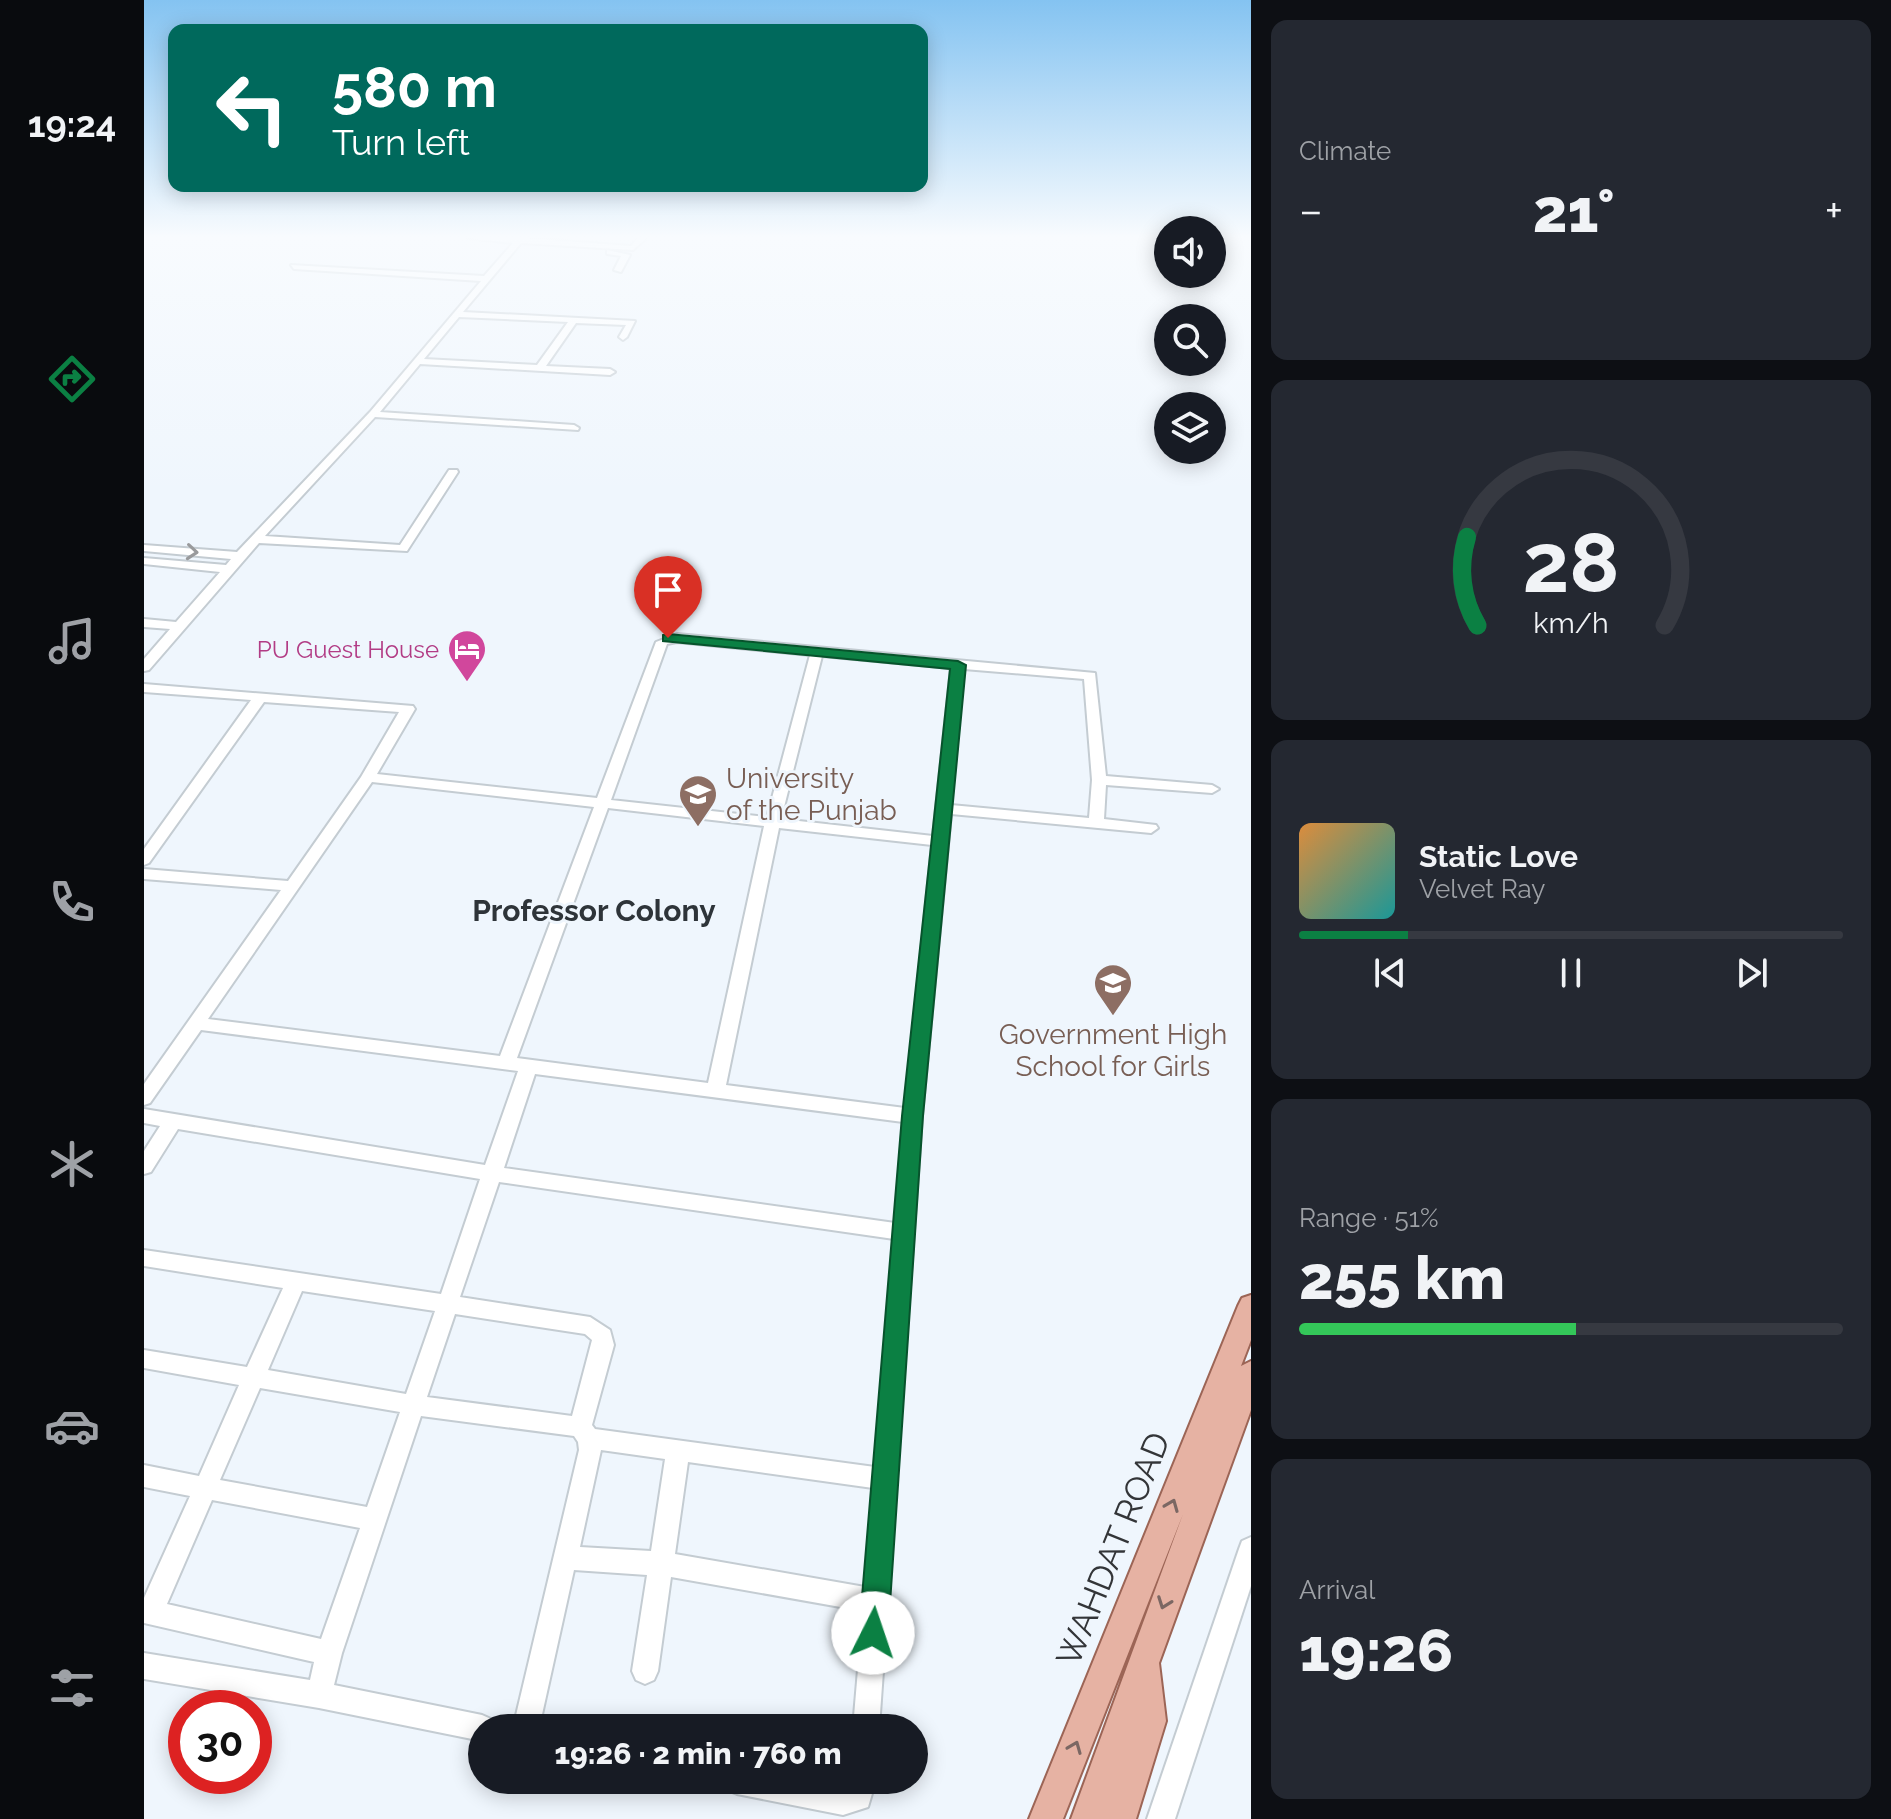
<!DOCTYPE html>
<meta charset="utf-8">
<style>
:root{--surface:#171b24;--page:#242831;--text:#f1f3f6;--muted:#9ea1a6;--line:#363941;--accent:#0b8043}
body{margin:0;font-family:Raleway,sans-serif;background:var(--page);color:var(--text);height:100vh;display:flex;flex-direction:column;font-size:30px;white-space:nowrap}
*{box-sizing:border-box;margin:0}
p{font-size:26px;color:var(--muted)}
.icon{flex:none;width:44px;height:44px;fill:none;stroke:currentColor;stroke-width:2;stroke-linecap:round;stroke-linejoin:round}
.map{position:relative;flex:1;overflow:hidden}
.sheet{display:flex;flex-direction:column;gap:20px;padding:20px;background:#0d0f14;width:640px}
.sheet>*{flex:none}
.hud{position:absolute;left:24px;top:24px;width:760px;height:168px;border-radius:16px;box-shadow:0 4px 20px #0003;background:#00695c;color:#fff;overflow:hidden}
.tools{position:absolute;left:1010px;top:216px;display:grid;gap:16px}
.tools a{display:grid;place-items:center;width:72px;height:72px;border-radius:50%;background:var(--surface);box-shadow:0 4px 20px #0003;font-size:40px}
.speed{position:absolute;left:24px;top:1690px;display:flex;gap:16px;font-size:40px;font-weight:700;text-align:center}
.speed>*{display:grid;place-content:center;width:104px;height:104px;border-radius:50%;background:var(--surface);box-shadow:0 4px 20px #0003;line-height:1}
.speed .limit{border:12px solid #d22;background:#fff;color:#111}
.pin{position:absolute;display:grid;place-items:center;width:68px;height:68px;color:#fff;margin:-82px -34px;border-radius:50% 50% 50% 0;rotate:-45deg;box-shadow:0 0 8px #0007}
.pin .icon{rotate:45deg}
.me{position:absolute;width:88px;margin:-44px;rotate:4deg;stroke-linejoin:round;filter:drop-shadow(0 0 6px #0008)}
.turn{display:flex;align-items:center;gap:28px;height:168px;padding:0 32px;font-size:36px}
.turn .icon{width:104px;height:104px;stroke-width:2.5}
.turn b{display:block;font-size:56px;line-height:68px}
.big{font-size:60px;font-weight:800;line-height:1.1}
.sheet .tile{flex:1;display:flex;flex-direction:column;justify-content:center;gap:12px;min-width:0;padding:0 28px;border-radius:16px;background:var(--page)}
.sheet .dial{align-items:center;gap:0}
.dial svg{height:208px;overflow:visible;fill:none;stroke:var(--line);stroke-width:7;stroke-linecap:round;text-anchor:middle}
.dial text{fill:var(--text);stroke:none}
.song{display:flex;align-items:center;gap:24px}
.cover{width:96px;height:96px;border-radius:12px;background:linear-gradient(135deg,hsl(30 70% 55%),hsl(180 70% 35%))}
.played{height:8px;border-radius:4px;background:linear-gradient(90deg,var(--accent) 20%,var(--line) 20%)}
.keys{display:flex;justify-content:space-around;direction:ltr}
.heat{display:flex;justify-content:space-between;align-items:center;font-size:44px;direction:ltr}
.charge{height:12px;border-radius:6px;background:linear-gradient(90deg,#34c759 51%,var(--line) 0)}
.trip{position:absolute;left:324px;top:1714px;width:460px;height:80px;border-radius:40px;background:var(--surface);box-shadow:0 4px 20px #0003;font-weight:800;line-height:80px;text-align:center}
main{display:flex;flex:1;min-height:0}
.menu{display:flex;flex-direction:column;width:144px;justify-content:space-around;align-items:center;background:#090b0e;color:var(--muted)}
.menu .icon{width:56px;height:56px}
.menu .active{color:var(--accent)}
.menu b{font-size:36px;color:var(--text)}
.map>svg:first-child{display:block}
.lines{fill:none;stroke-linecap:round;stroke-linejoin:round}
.minor-casing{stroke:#c4ccd2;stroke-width:4}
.major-casing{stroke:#9c6556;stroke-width:4}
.minor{fill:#fff;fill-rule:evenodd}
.major{fill:#e6b2a3;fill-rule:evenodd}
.oneway{stroke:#999a9c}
.oneway2{stroke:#7b6763}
.route{fill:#0b8043;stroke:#07532c;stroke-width:2}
.labels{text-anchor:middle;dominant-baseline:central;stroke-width:6;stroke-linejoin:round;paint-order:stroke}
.far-hotel-label{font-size:24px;fill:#b23c85;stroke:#eff6fd;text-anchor:end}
.education-label{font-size:28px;fill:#785e54;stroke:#eff6fd;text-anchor:start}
.neighbourhood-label{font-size:30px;font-weight:bold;fill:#2e3439;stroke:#eff6fd}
.near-street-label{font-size:34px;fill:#333538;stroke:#eff6fd}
</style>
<main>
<nav class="menu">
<b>19:24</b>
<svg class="icon active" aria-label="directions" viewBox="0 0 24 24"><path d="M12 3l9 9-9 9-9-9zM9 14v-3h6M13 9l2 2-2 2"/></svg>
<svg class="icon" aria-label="music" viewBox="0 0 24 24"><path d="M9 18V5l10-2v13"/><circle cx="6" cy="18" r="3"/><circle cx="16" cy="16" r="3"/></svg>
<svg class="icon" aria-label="phone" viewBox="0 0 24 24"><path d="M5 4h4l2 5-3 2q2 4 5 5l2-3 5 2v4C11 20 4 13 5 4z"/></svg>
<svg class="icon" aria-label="climate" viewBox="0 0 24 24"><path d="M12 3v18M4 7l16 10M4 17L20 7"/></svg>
<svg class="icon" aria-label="car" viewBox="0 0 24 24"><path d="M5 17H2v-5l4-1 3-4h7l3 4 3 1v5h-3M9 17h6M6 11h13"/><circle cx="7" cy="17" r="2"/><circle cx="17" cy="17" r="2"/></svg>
<svg class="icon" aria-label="filters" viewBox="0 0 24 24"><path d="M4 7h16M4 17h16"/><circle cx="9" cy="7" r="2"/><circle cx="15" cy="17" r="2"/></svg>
</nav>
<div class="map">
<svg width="1107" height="1819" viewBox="0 0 1107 1819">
<rect width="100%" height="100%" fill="#eff6fd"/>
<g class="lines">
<!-- minor casing -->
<g class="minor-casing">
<g id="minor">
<path d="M323,238h58l106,8 7,-8h8l-13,12 -112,-7 -58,69 172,9 -8,16 -4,3 -4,-3 7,-12 -50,-2 -30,43 64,3 5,3 -5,3 -190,-11 -40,48 194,13 5,3 -1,2 -203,-13 -110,119 135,9 49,-75h8l1,2 -51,79 -148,-8 -110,127 -5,1v-12l26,-30 -26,-2v-8l32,3 44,-50 -76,-8v-6l82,7 5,-6 -87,-8v-6l93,7 133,-140 111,-131 -187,-12 -3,-4 193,11 29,-33zM315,317l109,5 -31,43 -113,-6z"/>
<path d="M463,250l23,5 -9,17 -7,-2 7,-14 -14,-2z"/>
<path d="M533,634l418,39 11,103 106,9 7,4 -7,4 -106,-8 -2,34 52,6 2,3 -7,5 -200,-19 -29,302 -43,612h-26l10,-117 -192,-34 -13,94 -4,9 -9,4 -9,-4 -4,-9 15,-96 -73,-5 -35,158h-26l66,-278 -1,-8 -4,-6 -153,-20 -79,237 -8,32 148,30 9,4 4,9h-13v13l-163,-33 -175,-29v-26l166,27 4,-18 -170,-39v-25l46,-102 -46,-9v-22l55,11 40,-91 -95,-17v-18l103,17 36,-79 -139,-22v-16l297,44 39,-115 -302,-50 -27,43 -7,2v-23l16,-25 -16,-3v-14l341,56 33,-94 -317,-41 -51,73 -6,2v-21l137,-194 -137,-11v-10l144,12 73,-104 38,-65 -135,-10 -115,161 -5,2v-16l107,-149 -107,-8v-8l269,22 2,3 -38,65 220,24 59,-156zM533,642l133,13 -43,162 -156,-17 56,-156zM678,656l129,12 -18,168 -152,-17zM820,669l120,10 8,101 -3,38 -138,-13zM228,782l222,25 -94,249 -292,-37zM464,808l156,18 -56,257 -191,-25zM635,828l153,17 -27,263 -179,-23zM391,1074l368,48 -8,101 -391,-55zM355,1182l395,57 -19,228 -280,-38 -3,-4 22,-80 -4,-15 -20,-13 -130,-20zM158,1291l133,20 -29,83 -138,-24zM311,1314l130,20 7,6 -20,76 -145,-19zM116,1388l140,24 -33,95 -147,-27zM457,1450l64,9 -14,92 -71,-4zM544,1462l185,26 -8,99 -190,-33zM68,1500l148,28 -39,111 -154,-35z"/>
<path d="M1107,1537v49l-76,233h-28l92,-270 3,-8z"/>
<path d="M579,1780h83l37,7 4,-1 1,-6h28l-8,27 -25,8 -106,-21 -10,-4z"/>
</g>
</g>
<!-- major casing -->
<g class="major-casing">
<path id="major" d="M1107,1295v45l-10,26 10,-5v49l-92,253 7,58 -30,98h-65l112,-305 -120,305h-34l209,-513 4,-8z"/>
</g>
<!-- minor -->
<use href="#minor" class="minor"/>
<!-- major -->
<use href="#major" class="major"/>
</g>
<!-- one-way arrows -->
<defs><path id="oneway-chevron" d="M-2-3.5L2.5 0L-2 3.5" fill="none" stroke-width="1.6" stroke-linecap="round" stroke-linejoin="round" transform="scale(2)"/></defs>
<use class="oneway" href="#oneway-chevron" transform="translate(48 552) rotate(5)"/>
<g class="oneway2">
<use href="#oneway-chevron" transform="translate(1028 1505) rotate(-68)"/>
<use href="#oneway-chevron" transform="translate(1020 1603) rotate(110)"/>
<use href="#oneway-chevron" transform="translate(931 1747) rotate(-68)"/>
</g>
<!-- sky -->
<linearGradient id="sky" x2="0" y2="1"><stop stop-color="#84c3f1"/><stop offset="0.48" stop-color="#f8fbfe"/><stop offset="1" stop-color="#f8fbfe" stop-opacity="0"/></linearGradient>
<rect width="1107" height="493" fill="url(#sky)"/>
<!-- route -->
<path class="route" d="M524,634l290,27 8,4 -43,451 -35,517 -4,10 -11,4 -10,-4 -4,-10 43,-517 48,-447 -287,-28v-6z"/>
<!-- icons -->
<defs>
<g id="hotel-pin" transform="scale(2)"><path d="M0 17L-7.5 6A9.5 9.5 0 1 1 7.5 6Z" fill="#d1479c" stroke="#eff6fd"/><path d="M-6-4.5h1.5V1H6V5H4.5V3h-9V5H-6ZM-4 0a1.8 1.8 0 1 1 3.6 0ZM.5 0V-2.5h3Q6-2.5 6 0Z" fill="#fff"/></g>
<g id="university-pin" transform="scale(2)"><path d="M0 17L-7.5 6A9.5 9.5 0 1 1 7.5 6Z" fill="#8d6e63" stroke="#eff6fd"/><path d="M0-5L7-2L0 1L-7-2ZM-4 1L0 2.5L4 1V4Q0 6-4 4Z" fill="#fff"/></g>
<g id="school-pin" transform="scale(2)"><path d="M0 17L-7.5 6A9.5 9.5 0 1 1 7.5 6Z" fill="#8d6e63" stroke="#eff6fd"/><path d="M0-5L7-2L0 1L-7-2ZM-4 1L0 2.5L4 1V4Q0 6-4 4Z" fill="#fff"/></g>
</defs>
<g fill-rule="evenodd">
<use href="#hotel-pin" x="323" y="649"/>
<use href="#university-pin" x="554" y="794"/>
<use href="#school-pin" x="969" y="983"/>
</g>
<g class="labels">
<!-- far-hotel labels -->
<g class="far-hotel-label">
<text x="295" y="649">PU Guest House</text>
</g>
<!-- education labels -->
<g class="education-label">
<text x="582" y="778">University<tspan x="582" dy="32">of the Punjab</tspan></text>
<text x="969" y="1034" text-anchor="middle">Government High<tspan x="969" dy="32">School for Girls</tspan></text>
</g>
<!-- neighbourhood labels -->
<g class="neighbourhood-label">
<text x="450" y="910">Professor Colony</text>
</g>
<!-- near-street labels -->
<g class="near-street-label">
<text transform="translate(969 1549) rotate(-68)">WAHDAT ROAD</text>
</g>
</g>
</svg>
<div class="tools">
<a><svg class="icon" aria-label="sound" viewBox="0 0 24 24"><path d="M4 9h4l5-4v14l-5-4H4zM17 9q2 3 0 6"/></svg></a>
<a><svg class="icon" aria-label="search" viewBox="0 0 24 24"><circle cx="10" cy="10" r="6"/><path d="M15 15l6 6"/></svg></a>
<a><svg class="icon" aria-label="layers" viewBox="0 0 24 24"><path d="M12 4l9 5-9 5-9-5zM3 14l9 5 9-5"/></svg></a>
</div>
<div class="speed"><div class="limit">30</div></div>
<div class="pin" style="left:524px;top:638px;background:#d93025"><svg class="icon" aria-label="arrive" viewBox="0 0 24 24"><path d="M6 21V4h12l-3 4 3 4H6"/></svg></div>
<svg class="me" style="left:729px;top:1633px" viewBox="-20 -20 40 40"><circle r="19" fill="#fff"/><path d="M0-13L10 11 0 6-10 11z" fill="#0b8043"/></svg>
<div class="trip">19:26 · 2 min · 760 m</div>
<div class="hud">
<div class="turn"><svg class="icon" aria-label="left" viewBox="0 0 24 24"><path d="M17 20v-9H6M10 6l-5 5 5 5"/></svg><div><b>580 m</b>Turn left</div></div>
</div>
</div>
<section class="sheet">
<div class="tile"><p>Climate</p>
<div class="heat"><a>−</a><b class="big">21°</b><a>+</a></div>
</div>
<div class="tile dial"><svg viewBox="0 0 100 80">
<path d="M14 69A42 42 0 1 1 86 69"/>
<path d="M14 69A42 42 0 0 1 10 35" stroke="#0b8043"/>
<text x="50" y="56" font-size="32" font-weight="700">28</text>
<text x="50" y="72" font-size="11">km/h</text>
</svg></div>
<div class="tile">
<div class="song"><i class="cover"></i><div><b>Static Love</b><p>Velvet Ray</p></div></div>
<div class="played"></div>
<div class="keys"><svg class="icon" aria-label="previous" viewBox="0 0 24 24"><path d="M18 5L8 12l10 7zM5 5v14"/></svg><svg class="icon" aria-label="pause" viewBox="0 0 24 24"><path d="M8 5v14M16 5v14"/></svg><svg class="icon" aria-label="next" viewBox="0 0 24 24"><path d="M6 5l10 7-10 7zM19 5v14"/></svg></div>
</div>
<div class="tile"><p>Range · 51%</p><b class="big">255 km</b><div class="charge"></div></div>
<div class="tile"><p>Arrival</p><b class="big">19:26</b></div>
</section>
</main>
